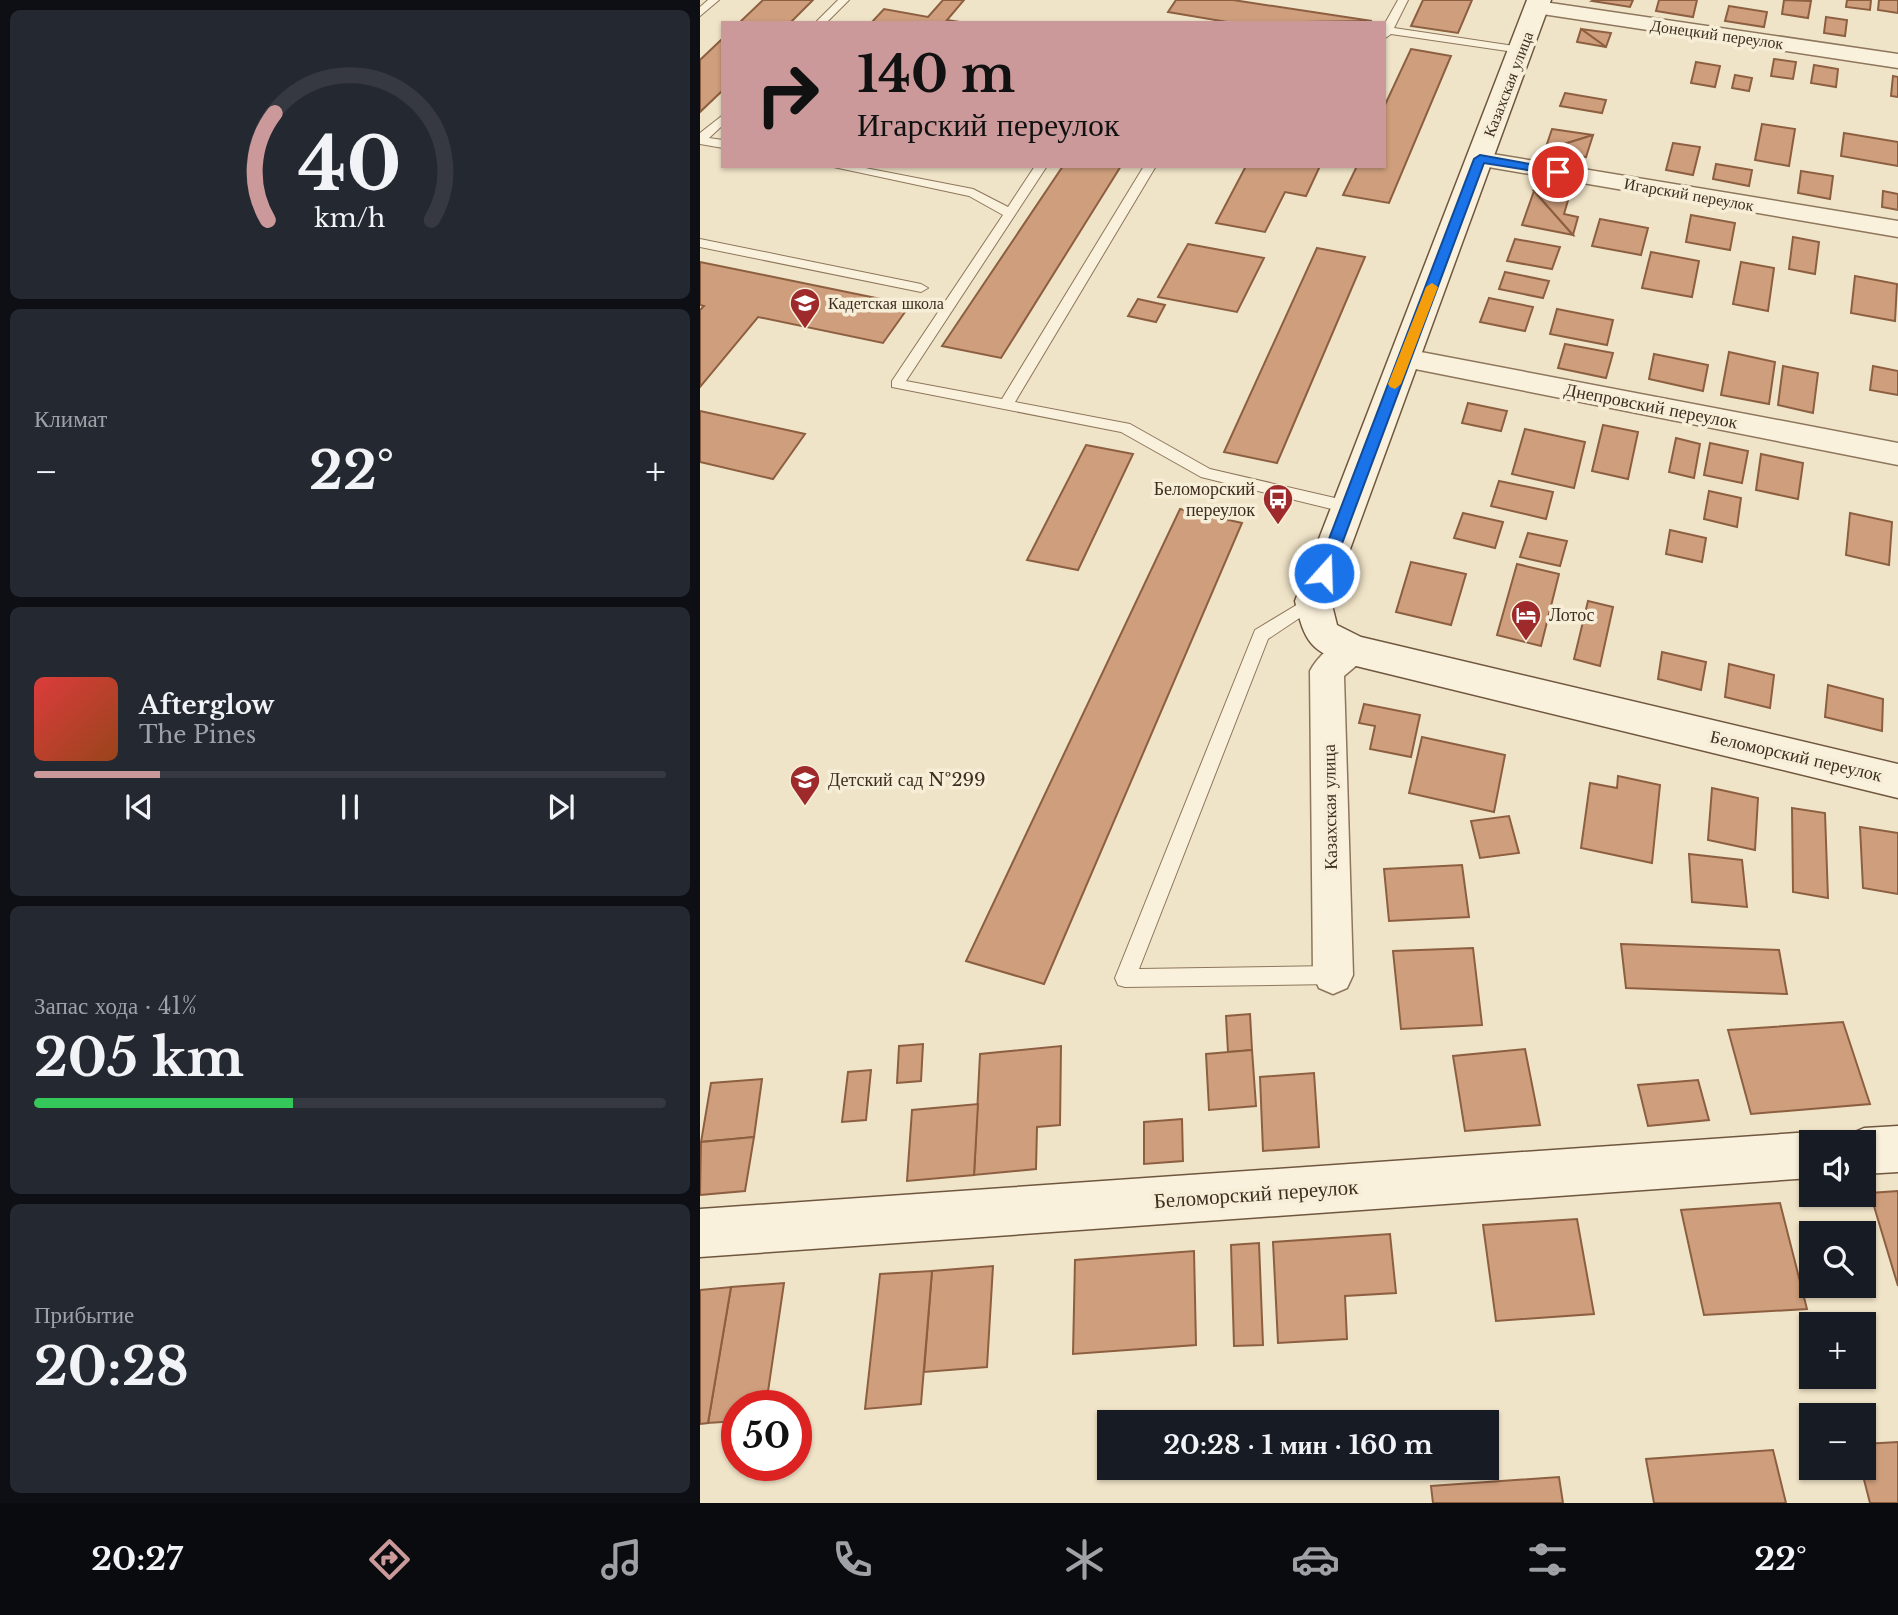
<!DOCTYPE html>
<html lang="ru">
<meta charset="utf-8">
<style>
:root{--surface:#171b24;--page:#242831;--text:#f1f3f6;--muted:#9ea1a6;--line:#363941;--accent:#cc999b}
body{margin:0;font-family:"Libre Baskerville",serif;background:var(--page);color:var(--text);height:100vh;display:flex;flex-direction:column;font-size:26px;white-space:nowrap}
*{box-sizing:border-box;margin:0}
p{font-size:23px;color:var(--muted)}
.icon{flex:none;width:38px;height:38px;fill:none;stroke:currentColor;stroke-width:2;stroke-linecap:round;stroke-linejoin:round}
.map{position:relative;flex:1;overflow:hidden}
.drawer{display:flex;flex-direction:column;gap:10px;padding:10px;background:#0d0f14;width:700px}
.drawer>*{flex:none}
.banner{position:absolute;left:21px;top:21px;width:665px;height:147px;border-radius:0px;box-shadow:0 2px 5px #0004;background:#cc999b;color:#111;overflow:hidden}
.tools{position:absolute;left:1099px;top:1130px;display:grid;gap:14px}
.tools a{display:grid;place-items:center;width:77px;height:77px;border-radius:0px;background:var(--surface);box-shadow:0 2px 5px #0004;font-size:35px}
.speed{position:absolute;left:21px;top:1390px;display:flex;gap:14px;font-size:35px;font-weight:700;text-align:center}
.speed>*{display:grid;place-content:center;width:91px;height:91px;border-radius:50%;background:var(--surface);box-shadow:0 2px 5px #0004;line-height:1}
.speed .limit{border:10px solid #d22;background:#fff;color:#111}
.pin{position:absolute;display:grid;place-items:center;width:60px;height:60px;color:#fff;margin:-30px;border:4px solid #fff;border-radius:50%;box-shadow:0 2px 7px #0007}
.me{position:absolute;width:77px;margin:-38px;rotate:20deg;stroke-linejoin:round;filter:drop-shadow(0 0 5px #0008)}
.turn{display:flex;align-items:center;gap:24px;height:147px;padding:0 21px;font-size:32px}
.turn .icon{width:91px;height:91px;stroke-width:2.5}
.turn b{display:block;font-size:49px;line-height:60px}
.big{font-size:52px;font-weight:700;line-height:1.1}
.drawer .card{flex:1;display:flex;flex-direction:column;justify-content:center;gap:10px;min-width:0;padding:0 24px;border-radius:10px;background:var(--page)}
.drawer .dial{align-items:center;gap:0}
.dial svg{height:182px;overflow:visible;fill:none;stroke:var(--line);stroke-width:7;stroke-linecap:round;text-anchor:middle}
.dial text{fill:var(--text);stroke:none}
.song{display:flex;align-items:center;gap:21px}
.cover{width:84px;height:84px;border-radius:10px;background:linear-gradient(135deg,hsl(0 70% 55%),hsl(20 70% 35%))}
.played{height:7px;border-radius:4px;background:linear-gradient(90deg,var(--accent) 20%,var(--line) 20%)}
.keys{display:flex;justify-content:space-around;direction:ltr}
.heat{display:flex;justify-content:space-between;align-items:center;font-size:38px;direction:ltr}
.charge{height:10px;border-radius:5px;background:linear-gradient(90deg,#34c759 41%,var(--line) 0)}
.trip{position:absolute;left:397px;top:1410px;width:402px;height:70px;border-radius:0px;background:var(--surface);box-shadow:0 2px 5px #0004;font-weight:700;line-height:70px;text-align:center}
.dock{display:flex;height:112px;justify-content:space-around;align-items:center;background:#090b0e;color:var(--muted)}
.dock .icon{width:49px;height:49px}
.dock .current{color:var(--accent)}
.dock b{font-size:32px;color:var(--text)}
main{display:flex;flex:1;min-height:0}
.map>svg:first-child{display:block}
.building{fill:#cf9f7d;stroke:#8d5f41;stroke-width:2}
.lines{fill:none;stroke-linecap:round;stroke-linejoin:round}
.lane-casing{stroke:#8d765c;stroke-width:2}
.street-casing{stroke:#8d765c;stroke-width:3}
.secondary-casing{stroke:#6f573f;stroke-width:3}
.lane{fill:#faf1dc;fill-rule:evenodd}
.street{fill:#faf1dc;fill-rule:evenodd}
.secondary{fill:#faf1dc;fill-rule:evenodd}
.route{fill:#1a73e8;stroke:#114b97;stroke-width:2}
.slow{fill:#f59e0b}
.labels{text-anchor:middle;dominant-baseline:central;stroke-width:7;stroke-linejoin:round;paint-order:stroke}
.far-street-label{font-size:16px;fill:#3d2e20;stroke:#f7eed8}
.far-poi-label{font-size:16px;fill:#3d2e20;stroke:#f7eed8;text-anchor:start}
.street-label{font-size:18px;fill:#3d2e20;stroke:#f7eed8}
.poi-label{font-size:18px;fill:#3d2e20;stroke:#f7eed8;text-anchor:start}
.near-street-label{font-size:21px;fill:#3d2e20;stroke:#f7eed8}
</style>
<main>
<section class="drawer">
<div class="card dial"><svg viewBox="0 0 100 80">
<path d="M14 69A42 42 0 1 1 86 69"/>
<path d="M14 69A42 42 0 0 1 17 22" stroke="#cc999b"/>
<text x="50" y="56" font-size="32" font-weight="700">40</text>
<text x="50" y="72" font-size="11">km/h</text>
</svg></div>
<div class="card"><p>Климат</p>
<div class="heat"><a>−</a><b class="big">22°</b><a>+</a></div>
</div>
<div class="card">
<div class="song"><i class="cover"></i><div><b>Afterglow</b><p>The Pines</p></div></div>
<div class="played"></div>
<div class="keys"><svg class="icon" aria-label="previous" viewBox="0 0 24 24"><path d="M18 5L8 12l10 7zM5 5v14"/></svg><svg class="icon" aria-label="pause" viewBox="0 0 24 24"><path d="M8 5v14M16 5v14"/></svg><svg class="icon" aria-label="next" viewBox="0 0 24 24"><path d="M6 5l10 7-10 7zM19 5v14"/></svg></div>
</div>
<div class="card"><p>Запас хода · 41%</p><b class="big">205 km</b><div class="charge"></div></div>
<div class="card"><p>Прибытие</p><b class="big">20:28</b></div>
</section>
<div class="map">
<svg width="1198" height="1503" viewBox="0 0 1198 1503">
<rect width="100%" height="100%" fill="#f0e4c8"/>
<!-- building -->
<g class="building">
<path d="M63,0h50l-23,23h-51z"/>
<path d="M243,0h21l-17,20 19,3h-95l13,-14 44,8z"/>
<path d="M476,0h57l139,21 -139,2 -65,-11z"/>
<path d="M723,0h49l-14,33 -47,-7z"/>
<path d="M894,0h39l-3,7 -38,-6z"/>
<path d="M959,0h38l-4,17 -37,-6z"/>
<path d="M1084,0l27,1 -3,17 -26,-4z"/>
<path d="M1147,0h24l-1,10 -24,-3z"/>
<path d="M1179,0h19v13l-20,-3z"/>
<path d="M1029,6l38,6 -3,15 -39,-6z"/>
<path d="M1126,17l21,3 -2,16 -21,-3z"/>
<path d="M881,29l30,4 -5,14z"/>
<path d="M881,29l25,18 -29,-5z"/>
<path d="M23,38v52l-23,22v-52z"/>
<path d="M711,49l40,7 -62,147 -46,-8 14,-29h27v-59z"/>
<path d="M1074,59l22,3 -3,17 -22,-3z"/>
<path d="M996,62l24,4 -5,21 -24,-4z"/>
<path d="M1114,65l24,4 -2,18 -25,-4z"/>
<path d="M1035,75l17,3 -3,13 -17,-3z"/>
<path d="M1193,76l5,1v20l-7,-1z"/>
<path d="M865,93l41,7 -4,13 -42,-7z"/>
<path d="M1062,124l33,5 -6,37 -34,-6z"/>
<path d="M852,129l41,6 -48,15z"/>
<path d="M1144,133l54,9v24l-57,-10z"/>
<path d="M893,135l-7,22 -41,-7z"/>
<path d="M973,143l27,4 -7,28 -27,-5z"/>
<path d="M1016,164l36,6 -3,16 -36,-7z"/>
<path d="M363,166h58l-120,192 -59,-12z"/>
<path d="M546,166h74l-14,30 -21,-4 -20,40 -49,-9z"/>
<path d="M1101,171l32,5 -3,23 -32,-6z"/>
<path d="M834,191l39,44 -51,-10z"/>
<path d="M834,191l35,6 -5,17 14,3 -5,18z"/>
<path d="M1183,191l15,3v16l-16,-3z"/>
<path d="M991,215l44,8 -5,27 -44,-8z"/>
<path d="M900,219l48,9 -7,27 -49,-9z"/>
<path d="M1093,237l26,5 -4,32 -26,-5z"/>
<path d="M815,239l45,8 -8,22 -45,-8z"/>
<path d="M488,244l76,14 -27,54 -79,-15z"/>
<path d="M617,248l48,9 -88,206 -53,-11z"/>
<path d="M951,252l48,9 -7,36 -50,-9z"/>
<path d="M0,262l64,13 146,30 -27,38 -125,-26 -58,70v-77l4,-4 -4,-1z"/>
<path d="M1041,262l33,6 -6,43 -35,-7z"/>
<path d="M805,272l44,9 -6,17 -44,-9z"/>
<path d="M1155,276l42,8 -2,37 -44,-8z"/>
<path d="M789,298l44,9 -8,24 -45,-9z"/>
<path d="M438,299l27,6 -9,17 -28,-6z"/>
<path d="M857,309l56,11 -6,25 -57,-11z"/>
<path d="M865,344l48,9 -7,25 -48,-10z"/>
<path d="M1029,352l46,10 -6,42 -48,-9z"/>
<path d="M954,354l54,11 -5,26 -54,-12z"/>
<path d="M1083,366l35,7 -5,40 -35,-8z"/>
<path d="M1173,366l25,5v24l-28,-5z"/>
<path d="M768,403l39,8 -6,20 -39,-8z"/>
<path d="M0,411l105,23 -32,45 -73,-17z"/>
<path d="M903,425l35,7 -10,47 -36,-8z"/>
<path d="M825,429l60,13 -11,46 -62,-14z"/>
<path d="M976,438l24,6 -6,34 -25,-6z"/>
<path d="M1010,443l38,8 -6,32 -38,-8z"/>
<path d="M386,445l47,9 -55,116 -51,-10z"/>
<path d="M1061,454l42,9 -5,36 -42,-9z"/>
<path d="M799,481l54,11 -7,27 -55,-13z"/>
<path d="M1009,491l32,7 -4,29 -33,-8z"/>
<path d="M480,509l62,14 -198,461 -78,-23z"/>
<path d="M763,513l40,9 -8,26 -41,-10z"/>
<path d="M1150,513l42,9 -3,43 -43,-10z"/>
<path d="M970,530l36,8 -4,24 -36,-8z"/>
<path d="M828,533l39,8 -7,25 -40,-9z"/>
<path d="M711,562l55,12 -15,51 -55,-13z"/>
<path d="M817,564l42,10 -18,72 -44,-11z"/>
<path d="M888,601l25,6 -13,59 -26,-7z"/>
<path d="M962,652l44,10 -5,28 -43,-11z"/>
<path d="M1029,664l45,11 -4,33 -45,-11z"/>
<path d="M1128,685l55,14 -1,32 -57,-14z"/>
<path d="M664,704l56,11 -9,42 -41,-8 5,-23 -16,-3z"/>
<path d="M722,737l83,18 -11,57 -85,-19z"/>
<path d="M918,776l42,9 -8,78 -71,-15 9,-65 27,5z"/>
<path d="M1012,788l46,10 -3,52 -47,-10z"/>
<path d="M1092,808l33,5 3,85 -35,-6z"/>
<path d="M809,816l10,37 -39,5 -9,-37z"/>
<path d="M1160,827l38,6v61l-35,-6z"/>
<path d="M989,854l53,6 5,47 -55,-5z"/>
<path d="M762,865l7,52 -80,4 -5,-52z"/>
<path d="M921,944l158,6 8,44 -161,-6z"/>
<path d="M773,948l9,77 -81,4 -8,-78z"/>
<path d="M550,1014l2,36 -24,2 -2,-36z"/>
<path d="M1143,1022l27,82 -119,10 -23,-84z"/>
<path d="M223,1044l-2,37 -24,2 2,-37z"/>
<path d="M361,1046l-1,79 -23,2 -1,42 -62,6 6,-121z"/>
<path d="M825,1049l15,76 -75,6 -12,-75z"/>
<path d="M552,1050l4,56 -47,4 -3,-56z"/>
<path d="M171,1070l-5,50 -24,2 6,-50z"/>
<path d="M614,1073l5,74 -56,4 -3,-74z"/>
<path d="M62,1079l-8,58 -53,5 10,-59z"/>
<path d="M998,1080l11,40 -61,6 -10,-41z"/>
<path d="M278,1104l-4,71 -67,6 5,-71z"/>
<path d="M482,1119l1,42 -39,3v-42z"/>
<path d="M54,1137l-9,54 -45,4 1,-53z"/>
<path d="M1198,1191v95l-28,-93z"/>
<path d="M1080,1203l27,106 -103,6 -23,-105z"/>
<path d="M877,1219l17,95 -98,7 -13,-96z"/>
<path d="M690,1234l6,59 -51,3 2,43 -69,4 -5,-101z"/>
<path d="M559,1243l4,102 -29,1 -3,-101z"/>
<path d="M494,1251l2,94 -123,9 2,-94z"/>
<path d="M293,1266l-6,101 -63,5 8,-101z"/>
<path d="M232,1271l-11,133 -56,5 15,-135z"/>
<path d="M84,1283l-18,122h-29v16l-29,2 23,-136z"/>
<path d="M31,1287l-23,136 -8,1v-134z"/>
<path d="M1198,1442v61h-28l-9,-35h3v-24z"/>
<path d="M1073,1450l13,53h-132l-8,-44z"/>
<path d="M859,1477l4,26h-130l-2,-17z"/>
</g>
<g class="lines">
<!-- lane casing -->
<g class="lane-casing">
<g id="lane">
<path d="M8,0h11l-19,16v-9z"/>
<path d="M138,0h11l-23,23h-11z"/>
<path d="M698,0h10l-14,28 127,19 6,3 -6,3 -130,-19 -7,5v-14z"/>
<path d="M23,115v10l-14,13 14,2v8l-23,-4v-11z"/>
<path d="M129,166h26l118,23 35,18 27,-41h12l-141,215 96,18 142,-233h12l-141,236 115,22 80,45 138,32 8,6 -3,4 -5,2 -147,-36 -80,-45 -229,-45v-6l111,-166 -34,-19z"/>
<path d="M0,239l221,45 7,4 -7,4 -221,-45z"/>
<path d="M613,595l8,6 -2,4 -51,34 -129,330 194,-3 7,2 3,7 -3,7 -7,2 -208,3 -7,-2 -3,-7 138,-343 2,-5z"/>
</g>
</g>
<!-- street casing -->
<g class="street-casing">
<g id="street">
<path d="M837,1l361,53v14l-369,-56 -3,-5 3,-5z"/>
<path d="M780,152l418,69v16l-427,-73 -3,-5 3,-5z"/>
<path d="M705,349l493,94v22l-503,-100 -4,-7 4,-7z"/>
<path d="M652,637l12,4 5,9 -5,9 -20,17 9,299 -6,13 -14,6 -14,-6 -6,-13 -3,-304c8,-16 25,-29 42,-34z"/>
</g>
</g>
<!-- secondary casing -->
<g class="secondary-casing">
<g id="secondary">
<path d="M827,0h24l-220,601 6,24 24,12 537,127v34l-546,-133c-42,-14 -47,-22 -57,-64z"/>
<path d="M1198,1126v46l-34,2v-31h-20l4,-8 16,-7z"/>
<path d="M1111,1132l17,6 1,5h-18v35l-1111,79v-48z"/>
</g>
</g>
<!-- lane -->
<use href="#lane" class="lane"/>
<!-- street -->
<use href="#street" class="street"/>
<!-- secondary -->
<use href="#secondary" class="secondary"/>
</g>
<!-- route -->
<path class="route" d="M780,155l78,14 6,3 -6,3 -74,-12 -153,410 -2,4h-10l-3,-4 158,-414z"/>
<!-- slow -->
<path class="slow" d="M732,283l6,4 -37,97 -6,5 -5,-2 -2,-3 38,-97z"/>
<!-- icons -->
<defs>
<g id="school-pin" transform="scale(1.575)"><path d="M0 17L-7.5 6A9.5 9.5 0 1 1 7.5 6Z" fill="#9e2a2b" stroke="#f7eed8"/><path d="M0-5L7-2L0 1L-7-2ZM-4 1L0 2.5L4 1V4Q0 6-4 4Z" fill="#fff"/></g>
<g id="bus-pin" transform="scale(1.575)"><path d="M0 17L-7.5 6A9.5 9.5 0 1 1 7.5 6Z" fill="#9e2a2b" stroke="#f7eed8"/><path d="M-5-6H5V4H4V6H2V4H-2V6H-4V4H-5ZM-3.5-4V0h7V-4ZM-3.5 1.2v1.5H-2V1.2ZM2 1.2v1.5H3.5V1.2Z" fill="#fff"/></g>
<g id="hotel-pin" transform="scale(1.575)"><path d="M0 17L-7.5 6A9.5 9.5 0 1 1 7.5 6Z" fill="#9e2a2b" stroke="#f7eed8"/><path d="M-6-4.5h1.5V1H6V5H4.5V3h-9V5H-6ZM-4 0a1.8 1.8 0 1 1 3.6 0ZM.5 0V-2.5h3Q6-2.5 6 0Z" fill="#fff"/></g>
</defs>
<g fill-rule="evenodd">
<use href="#school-pin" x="105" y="303"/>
<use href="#bus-pin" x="578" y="499"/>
<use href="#hotel-pin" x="826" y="615"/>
<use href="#school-pin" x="105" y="780"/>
</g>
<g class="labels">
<!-- far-street labels -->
<g class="far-street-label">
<text transform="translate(1017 34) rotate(8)">Донецкий переулок</text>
<text transform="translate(808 84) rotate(-69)">Казахская улица</text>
<text transform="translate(989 194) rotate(10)">Игарский переулок</text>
</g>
<!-- far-poi labels -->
<g class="far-poi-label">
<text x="128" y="303">Кадетская школа</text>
</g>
<!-- street labels -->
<g class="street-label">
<text transform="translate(951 406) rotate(11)">Днепровский переулок</text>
<text transform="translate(1096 756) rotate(13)">Беломорский переулок</text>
<text transform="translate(630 807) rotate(-91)">Казахская улица</text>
</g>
<!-- poi labels -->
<g class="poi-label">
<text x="555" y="489" text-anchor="end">Беломорский<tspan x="555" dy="21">переулок</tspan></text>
<text x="849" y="615">Лотос</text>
<text x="128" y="780">Детский сад №299</text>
</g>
<!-- near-street labels -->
<g class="near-street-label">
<text transform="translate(556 1194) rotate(-4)">Беломорский переулок</text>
</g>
</g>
</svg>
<div class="tools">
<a><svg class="icon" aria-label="sound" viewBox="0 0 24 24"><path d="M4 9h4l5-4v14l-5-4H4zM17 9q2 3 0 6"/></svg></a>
<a><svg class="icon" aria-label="search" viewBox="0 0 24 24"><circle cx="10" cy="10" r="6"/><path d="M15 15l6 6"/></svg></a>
<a>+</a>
<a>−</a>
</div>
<div class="speed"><div class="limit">50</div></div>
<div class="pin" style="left:858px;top:172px;background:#d93025"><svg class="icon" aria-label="arrive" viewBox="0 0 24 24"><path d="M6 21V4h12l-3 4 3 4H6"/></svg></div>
<svg class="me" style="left:624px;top:573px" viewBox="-20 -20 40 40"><circle r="17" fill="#1a73e8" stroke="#fff" stroke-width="3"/><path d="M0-11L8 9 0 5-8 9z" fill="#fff"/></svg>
<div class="trip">20:28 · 1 мин · 160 m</div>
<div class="banner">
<div class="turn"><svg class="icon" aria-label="right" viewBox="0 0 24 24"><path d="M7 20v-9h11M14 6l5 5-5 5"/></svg><div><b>140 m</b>Игарский переулок</div></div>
</div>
</div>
</main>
<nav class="dock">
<b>20:27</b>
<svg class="icon current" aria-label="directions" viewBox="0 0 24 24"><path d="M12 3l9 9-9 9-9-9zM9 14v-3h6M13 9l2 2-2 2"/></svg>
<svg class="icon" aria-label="music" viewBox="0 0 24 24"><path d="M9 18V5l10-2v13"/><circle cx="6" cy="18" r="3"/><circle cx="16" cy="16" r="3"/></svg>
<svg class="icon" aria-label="phone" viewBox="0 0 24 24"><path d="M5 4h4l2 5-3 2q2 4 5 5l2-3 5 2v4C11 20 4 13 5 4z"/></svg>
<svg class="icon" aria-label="climate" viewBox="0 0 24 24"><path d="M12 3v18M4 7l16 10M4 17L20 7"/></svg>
<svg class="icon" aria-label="car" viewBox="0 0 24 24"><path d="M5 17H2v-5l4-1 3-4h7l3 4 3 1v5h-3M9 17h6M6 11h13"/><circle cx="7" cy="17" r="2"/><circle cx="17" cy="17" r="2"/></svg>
<svg class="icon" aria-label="filters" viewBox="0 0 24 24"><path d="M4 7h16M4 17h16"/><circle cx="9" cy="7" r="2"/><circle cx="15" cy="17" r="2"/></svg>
<b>22°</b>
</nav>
